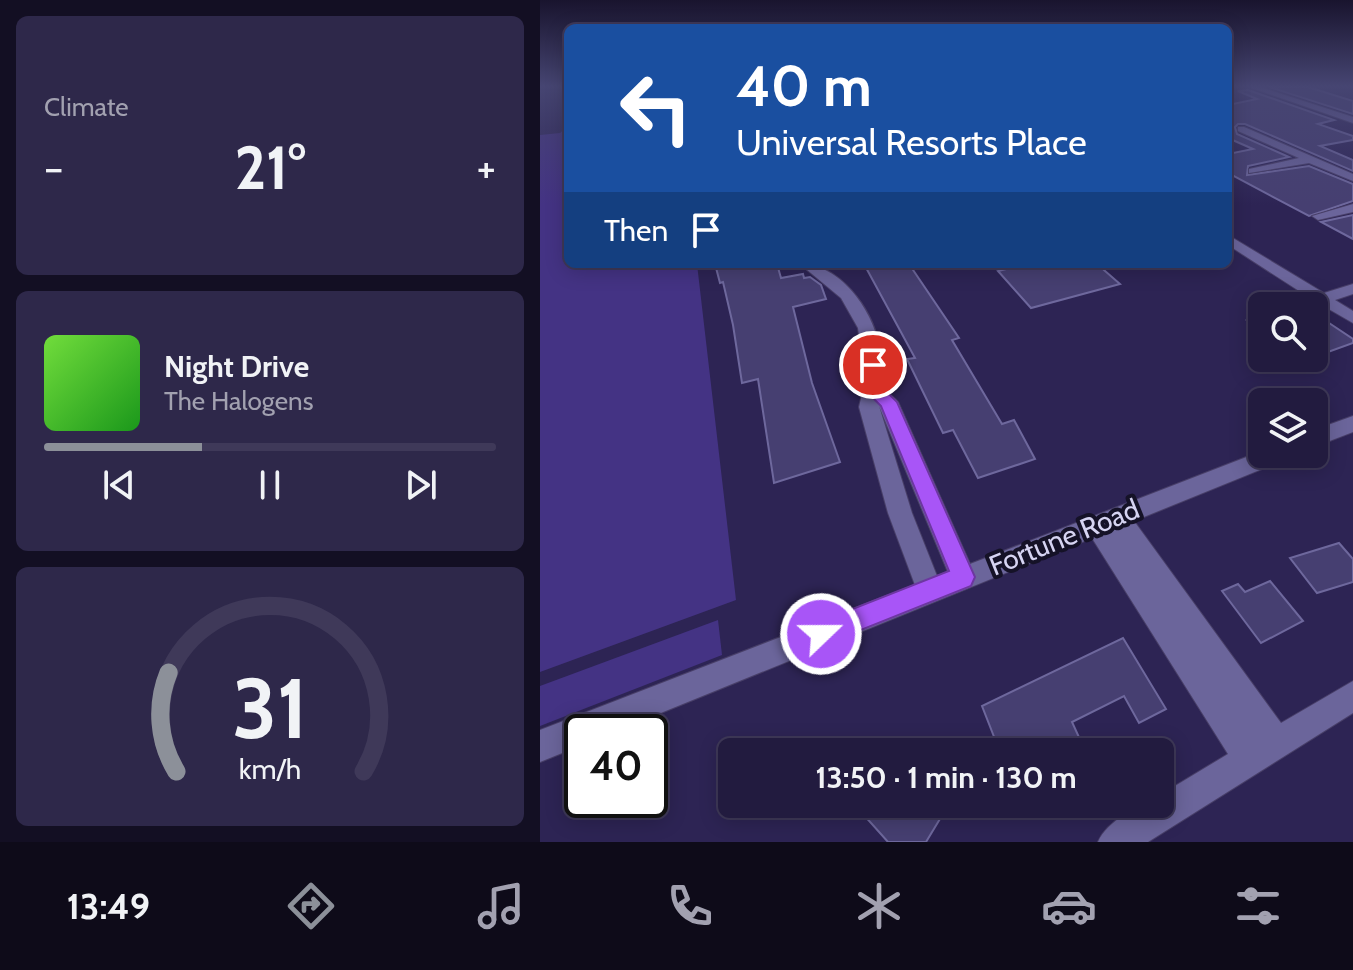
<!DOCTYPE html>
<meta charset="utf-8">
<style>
:root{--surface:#221b3f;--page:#2e284a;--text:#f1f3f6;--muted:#a2a1b0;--line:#3f3959;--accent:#8c9099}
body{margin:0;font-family:Cabin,sans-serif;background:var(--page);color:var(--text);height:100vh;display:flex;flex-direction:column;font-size:30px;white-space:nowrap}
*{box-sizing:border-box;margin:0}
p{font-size:26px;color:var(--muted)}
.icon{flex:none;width:44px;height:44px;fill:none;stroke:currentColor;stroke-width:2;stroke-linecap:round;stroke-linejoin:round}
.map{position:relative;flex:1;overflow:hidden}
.details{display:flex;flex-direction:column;gap:16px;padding:16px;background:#130f23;width:540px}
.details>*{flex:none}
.hud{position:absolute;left:24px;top:24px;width:668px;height:244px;border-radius:12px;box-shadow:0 4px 20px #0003,0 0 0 2px var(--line);background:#1a4fa0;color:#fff;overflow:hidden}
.fabs{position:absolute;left:708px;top:292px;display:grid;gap:16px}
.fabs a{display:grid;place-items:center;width:80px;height:80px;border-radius:12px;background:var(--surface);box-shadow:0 4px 20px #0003,0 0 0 2px var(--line);font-size:40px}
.speed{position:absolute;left:24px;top:714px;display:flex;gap:16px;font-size:40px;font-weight:700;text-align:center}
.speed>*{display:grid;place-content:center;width:104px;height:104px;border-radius:50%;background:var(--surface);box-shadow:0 4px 20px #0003,0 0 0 2px var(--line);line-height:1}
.speed .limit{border:4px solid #111;border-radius:12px;background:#fff;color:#111}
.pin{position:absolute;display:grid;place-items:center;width:68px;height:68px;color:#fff;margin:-34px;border:4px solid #fff;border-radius:50%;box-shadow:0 2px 8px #0007}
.me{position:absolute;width:88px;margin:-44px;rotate:68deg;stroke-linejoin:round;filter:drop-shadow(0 0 6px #0008)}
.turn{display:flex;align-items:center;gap:28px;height:168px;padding:0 40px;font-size:36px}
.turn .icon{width:104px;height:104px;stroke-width:2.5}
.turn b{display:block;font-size:56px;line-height:68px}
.then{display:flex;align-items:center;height:76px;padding:0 40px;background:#0003;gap:16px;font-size:30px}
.big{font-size:60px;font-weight:700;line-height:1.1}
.details .card{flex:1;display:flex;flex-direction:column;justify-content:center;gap:12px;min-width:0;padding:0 28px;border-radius:12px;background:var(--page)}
.details .dial{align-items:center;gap:0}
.dial svg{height:208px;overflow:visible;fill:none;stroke:var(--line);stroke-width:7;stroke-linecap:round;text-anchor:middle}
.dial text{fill:var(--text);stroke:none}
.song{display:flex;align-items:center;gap:24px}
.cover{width:96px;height:96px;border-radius:12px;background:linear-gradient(135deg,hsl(100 70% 55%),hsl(120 70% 35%))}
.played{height:8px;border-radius:4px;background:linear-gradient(90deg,var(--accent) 35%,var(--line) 35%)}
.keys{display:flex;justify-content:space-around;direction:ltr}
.heat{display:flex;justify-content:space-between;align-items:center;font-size:44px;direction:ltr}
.trip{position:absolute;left:178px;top:738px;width:456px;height:80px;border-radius:12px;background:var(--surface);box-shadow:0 4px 20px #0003,0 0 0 2px var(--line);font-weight:700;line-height:80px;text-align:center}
.tabs{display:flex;height:128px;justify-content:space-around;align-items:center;background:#0e0b19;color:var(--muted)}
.tabs .icon{width:56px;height:56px}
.tabs .on{color:var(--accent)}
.tabs b{font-size:36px;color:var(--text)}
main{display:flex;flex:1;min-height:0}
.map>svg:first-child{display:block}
.green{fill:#443384}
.building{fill:#463f71;stroke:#6e689d;stroke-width:2}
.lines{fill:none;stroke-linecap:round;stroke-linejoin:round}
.minor-casing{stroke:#483f68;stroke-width:2}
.minor{fill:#6b659b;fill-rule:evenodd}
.route{fill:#a855f7;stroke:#6d37a1;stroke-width:2}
.labels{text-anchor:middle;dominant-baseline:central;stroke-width:8;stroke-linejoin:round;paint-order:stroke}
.near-street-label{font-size:28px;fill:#d6d4f2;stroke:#151227}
</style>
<main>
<section class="details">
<div class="card"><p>Climate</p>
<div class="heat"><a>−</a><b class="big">21°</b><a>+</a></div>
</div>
<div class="card">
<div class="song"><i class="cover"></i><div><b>Night Drive</b><p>The Halogens</p></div></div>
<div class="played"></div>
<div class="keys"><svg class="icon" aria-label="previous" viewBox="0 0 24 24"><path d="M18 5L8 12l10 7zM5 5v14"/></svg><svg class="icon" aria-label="pause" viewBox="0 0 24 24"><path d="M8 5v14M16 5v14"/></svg><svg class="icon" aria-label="next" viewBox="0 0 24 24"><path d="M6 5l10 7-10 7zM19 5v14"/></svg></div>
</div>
<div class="card dial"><svg viewBox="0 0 100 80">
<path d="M14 69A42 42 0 1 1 86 69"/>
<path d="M14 69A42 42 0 0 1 11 31" stroke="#8c9099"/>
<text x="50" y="56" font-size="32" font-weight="700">31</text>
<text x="50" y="72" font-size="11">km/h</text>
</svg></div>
</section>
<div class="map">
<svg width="813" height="842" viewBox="0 0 813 842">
<rect width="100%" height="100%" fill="#2d2454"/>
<!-- green -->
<g class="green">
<path d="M28,126v138h129l39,336 -196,72v-537l20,-2z"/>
<path d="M178,620l4,35 -182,71v-40z"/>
</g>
<!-- building -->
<g class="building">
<path d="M729,87h39l45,14v13z"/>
<path d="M708,90l86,30 -16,4 35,12v4l-33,6 33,14v11l-108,-47h-7l-3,3 2,7 52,23 -41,9 -1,9 62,-9 44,18v17l-44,15 -81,-43v-19l25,-5 -25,-11v-33l29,-6 -19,-8z"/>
<path d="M813,215v24l-32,-17z"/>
<path d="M175,264h62l4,14 22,-4 1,4 6,-1 11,8 5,14 -33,8 19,76 28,79 -66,21 -16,-104 -16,4 -9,-58 -10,-43 -3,1z"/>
<path d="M324,264h45l50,74 -7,2 50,84 12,-4 21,39 -57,19 -25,-48 -10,3 -36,-74 8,-1z"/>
<path d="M488,264h69l23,20 -89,24 -33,-37z"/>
<path d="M774,313l39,26v4l-39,14z"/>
<path d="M799,543l14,16v23l-36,11 -27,-35z"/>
<path d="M730,581l33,40 -42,22 -39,-52 16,-7 7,8z"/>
<path d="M583,638l43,71 -27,14 -15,-27 -52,26 11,24 -11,6h-72l-18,-46z"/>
<path d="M314,804h95l-23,38h-38z"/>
</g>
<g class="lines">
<!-- minor casing -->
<g class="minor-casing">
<g id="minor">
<path d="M709,87h11l93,30v6z"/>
<path d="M698,127h6l109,47v7l-44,-18 -60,10v-4l50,-11 -61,-27z"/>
<path d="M813,204v8l-35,8 -6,-4z"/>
<path d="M688,235l96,58 29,-9v10l-18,6 18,11v12l-33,-19 -29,2 19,-8 -82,-53z"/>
<path d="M260,264c40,0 71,44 79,80 2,10 2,37 5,45 3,4 10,8 14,13l72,162 292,-113v3h26l-4,6 -150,61 147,202 72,-42v32l-205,129h-50c9,-21 40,-38 62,-38v-9l68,-41 -136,-216 -478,194h-32v13l-42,17v-32l375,-145 -27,-72 -29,-106 6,-26 -7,-53 -17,-30zM339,406l69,166 -11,4 -25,-63z"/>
<path d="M722,313v10l-8,2 -8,-5z"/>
<path d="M813,416v16l-39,15v-17z"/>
</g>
</g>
<!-- minor -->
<use href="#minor" class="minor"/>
</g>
<!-- sky -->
<linearGradient id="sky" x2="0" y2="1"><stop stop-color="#19142e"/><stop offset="0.42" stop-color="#464572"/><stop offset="1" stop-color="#464572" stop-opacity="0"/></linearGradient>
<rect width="813" height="205" fill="url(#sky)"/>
<!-- route -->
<path class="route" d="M333,359l9,6 3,25 12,12 78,175 -4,9 -150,60 -9,-3 -3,-9 3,-9 137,-54 -68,-165 -13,-13 -3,-28z"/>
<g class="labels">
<!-- near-street labels -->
<g class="near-street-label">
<text transform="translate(524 537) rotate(-22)">Fortune Road</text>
</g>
</g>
</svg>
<div class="fabs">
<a><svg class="icon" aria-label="search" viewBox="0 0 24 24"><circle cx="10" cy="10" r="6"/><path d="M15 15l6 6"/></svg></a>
<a><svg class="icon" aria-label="layers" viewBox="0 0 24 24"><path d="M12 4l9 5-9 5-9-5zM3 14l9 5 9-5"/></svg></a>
</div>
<div class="speed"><div class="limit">40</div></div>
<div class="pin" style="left:333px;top:365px;background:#d93025"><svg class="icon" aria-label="arrive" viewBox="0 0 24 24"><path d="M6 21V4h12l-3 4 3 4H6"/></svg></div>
<svg class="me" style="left:281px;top:634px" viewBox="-20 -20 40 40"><circle r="17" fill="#a855f7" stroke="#fff" stroke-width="3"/><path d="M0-11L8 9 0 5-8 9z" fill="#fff"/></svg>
<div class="trip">13:50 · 1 min · 130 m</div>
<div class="hud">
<div class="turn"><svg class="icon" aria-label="left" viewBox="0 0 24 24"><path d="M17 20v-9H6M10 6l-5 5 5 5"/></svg><div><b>40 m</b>Universal Resorts Place</div></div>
<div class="then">Then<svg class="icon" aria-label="arrive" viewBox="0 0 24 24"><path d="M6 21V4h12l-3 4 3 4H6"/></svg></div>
</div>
</div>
</main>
<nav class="tabs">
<b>13:49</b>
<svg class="icon on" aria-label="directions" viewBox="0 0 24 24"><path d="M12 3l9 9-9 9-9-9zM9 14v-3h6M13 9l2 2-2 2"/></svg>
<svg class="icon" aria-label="music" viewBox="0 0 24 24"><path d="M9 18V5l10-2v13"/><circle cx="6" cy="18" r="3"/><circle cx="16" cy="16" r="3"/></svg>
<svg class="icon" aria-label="phone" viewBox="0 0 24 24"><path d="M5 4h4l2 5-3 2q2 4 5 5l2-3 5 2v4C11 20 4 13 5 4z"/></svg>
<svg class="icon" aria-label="climate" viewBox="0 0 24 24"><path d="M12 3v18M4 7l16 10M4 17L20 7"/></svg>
<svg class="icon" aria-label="car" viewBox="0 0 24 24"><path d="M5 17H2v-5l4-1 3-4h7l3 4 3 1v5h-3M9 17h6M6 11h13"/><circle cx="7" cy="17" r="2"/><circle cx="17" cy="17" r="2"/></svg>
<svg class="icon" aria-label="filters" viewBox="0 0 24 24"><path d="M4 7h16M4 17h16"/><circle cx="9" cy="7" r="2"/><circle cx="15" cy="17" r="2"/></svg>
</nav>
